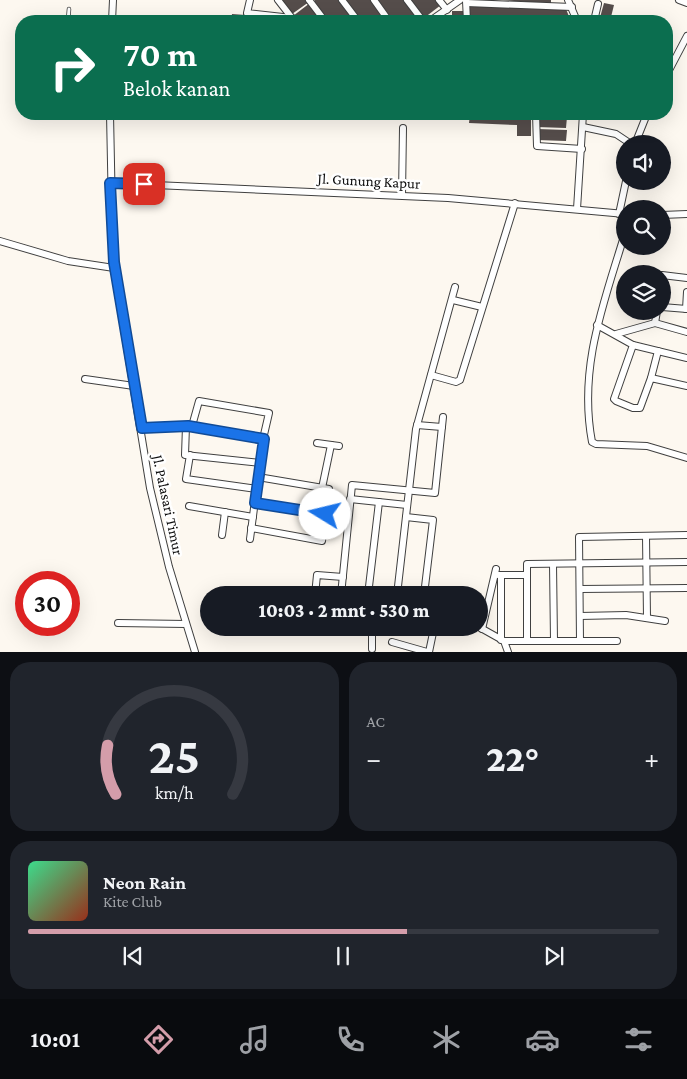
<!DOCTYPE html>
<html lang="id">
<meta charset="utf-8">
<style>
:root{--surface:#171b24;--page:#20242c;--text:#f1f3f6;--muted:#9ea1a6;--line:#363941;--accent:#d49daa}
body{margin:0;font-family:"Crimson Pro",serif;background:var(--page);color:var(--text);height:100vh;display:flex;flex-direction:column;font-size:19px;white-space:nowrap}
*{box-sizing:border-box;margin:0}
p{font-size:16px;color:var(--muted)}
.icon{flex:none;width:28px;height:28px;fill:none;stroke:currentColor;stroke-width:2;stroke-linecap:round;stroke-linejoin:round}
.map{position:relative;height:652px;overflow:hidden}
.side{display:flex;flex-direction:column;gap:10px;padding:10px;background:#0d0f14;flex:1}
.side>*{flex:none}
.guide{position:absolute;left:15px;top:15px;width:658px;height:105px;border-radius:20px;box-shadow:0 5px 20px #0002;background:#0b6e4f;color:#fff;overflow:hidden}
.fabs{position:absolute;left:616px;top:135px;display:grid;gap:10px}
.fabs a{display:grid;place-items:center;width:55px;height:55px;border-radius:50%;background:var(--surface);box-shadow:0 5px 20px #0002;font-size:25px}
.speed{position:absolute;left:15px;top:571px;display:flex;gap:10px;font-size:25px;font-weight:700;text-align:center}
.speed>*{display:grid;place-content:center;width:65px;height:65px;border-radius:50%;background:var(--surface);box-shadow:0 5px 20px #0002;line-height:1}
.speed .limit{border:8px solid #d22;background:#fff;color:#111}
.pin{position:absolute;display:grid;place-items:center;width:42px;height:42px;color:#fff;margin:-21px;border-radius:10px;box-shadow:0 2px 8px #0006}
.me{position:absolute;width:55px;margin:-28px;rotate:279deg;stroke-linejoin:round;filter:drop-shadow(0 0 4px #0008)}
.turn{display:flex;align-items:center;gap:18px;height:105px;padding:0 25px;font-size:22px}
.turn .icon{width:65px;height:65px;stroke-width:2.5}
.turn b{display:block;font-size:35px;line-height:42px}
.big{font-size:38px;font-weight:800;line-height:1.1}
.side .widget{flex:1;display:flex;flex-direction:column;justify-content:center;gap:8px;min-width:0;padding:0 18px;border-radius:20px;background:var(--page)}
.side .dial{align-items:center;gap:0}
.dial svg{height:130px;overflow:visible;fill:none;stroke:var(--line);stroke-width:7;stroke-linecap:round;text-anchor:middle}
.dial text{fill:var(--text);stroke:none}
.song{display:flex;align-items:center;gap:15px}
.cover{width:60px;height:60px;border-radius:8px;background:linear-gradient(135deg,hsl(150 70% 55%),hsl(10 70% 35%))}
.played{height:5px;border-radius:2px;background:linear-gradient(90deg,var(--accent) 60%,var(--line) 60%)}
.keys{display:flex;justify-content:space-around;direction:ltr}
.heat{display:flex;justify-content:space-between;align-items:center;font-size:28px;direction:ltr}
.side .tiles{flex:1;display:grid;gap:10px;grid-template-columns:1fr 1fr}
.widget:last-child{grid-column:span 2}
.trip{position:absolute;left:200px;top:586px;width:288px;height:50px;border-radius:25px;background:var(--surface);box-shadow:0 5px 20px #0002;font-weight:800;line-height:50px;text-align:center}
.dock{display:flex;height:80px;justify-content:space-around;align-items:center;background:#090b0e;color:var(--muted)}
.dock .icon{width:35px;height:35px}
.dock .active{color:var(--accent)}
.dock b{font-size:22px;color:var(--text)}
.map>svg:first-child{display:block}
.building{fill:#554d4b}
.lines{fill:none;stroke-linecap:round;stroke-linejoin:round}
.service-casing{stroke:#404040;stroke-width:4.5}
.minor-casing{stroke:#404040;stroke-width:8}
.service{stroke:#fff;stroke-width:3}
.minor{stroke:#fff;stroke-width:6}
.route-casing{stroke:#114b97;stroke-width:12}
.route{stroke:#1a73e8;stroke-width:9}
.labels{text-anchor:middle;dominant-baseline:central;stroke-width:5;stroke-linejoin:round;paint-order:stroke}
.street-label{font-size:15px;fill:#0d0d0d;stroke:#fff}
</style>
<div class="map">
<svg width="687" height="652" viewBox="0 0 687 652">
<rect width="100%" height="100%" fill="#fdf8f0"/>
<!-- building -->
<g class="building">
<path d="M281,0h27l1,2 -17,12z"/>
<path d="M315,0h24l16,21h-27l-14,-20z"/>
<path d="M345,0h26l15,21h-26z"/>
<path d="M378,0h26l14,20 -25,1z"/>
<path d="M410,0h27l4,5 -17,13z"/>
<path d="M502,0h49v4z"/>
<path d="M310,3l13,18h-26l-4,-5z"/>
<path d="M604,3l10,2 -4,16h-11z"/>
<path d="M470,6l96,3 4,10 -100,2z"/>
<rect x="452" y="11" width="11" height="10"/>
<path d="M232,14l53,4v3h-54z"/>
<rect x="441" y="17" width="10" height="4"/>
<path d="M470,114h61v22h-14v-11l-48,-2z"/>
<path d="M537,116l30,1 -1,11 -29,-1z"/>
<path d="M537,129l30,1 -1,11 -29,-1z"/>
</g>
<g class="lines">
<!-- service casing -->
<g class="service-casing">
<g id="service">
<path d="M68,20l5,1"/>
<path d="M68,21l1,-12"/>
</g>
</g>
<!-- minor casing -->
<g class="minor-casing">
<g id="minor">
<path d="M250,0l-3,13 45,5"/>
<path d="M278,0l14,18"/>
<path d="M309,0l16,21"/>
<path d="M342,0l16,21"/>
<path d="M374,0l15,21"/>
<path d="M407,0l16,21"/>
<path d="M439,0l8,10"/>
<path d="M568,0l9,21"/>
<path d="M679,0l8,3"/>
<path d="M466,1l1,20"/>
<path d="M467,3l105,4"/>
<path d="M112,21l1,-21"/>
<path d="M430,21l30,-21"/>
<path d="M594,21l4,-17"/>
<path d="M666,76l21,-40"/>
<path d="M110,114l3,148 37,226 19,79 26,85"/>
<path d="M536,114l1,32 45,3"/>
<path d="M583,127l33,7 15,10"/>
<path d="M635,144l12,-30"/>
<path d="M110,183l338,15 177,16"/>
<path d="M402,195l1,-67"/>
<path d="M577,209l6,-95"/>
<path d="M619,214l7,-33"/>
<path d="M662,215l25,-1"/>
<path d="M625,233c-21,70 -47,134 -33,209l4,2 51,2 40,12"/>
<path d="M0,241l68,20 46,7"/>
<path d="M662,275l25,3"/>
<path d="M453,300l29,7"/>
<path d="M662,307l25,2"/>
<path d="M686,309l1,-17"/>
<path d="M655,323l2,-12"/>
<path d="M597,325l36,20 -19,54 2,2 17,7h7l11,-30 36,8"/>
<path d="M616,334l39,-11 32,9"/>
<path d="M633,345l54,13"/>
<path d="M431,375l25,7 4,-2 55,-177"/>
<path d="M651,378l7,-27"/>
<path d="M85,379l49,7"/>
<path d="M417,425l25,2"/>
<path d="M186,426l-1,29 75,8"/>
<path d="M192,426l7,-25 70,12 -6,26"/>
<path d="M142,428l47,-2 74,13 -13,100"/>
<path d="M317,443l22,3"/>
<path d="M190,455l-4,24 71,10"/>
<path d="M322,488l9,-43"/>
<path d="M350,499l57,6"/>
<path d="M255,503l70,11"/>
<path d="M189,506l64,11"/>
<path d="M406,517l27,3 -9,75"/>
<path d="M251,528l71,13 7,-52 -71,-12"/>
<path d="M222,535l3,-23"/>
<path d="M646,536l1,82"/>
<path d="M553,564l1,77"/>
<path d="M498,575h29"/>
<path d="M501,575v65"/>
<path d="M580,589l107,-1"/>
<path d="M315,595l2,-20 26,2"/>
<path d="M341,595l11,-110 83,8 8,-76"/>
<path d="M368,595l11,-93"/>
<path d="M397,595l19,-166 39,-142"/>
<path d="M580,616l46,-1 39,6"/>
<path d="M118,623l68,1"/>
<path d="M479,627l25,14h113"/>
<path d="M482,629l14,-60"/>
<path d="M504,641l4,11"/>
<path d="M527,641v-77l160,-2"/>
<path d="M580,641l-1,-104 108,-2"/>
<path d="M392,642l35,10"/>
<path d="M372,649v-21"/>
<path d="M429,652l5,-24"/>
</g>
</g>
<!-- service -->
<use href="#service" class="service"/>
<!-- minor -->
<use href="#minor" class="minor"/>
</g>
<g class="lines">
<!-- route casing -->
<g class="route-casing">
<path id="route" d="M144,184l-34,-1 4,79 28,166 46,-2 76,13 -9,64 70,11"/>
</g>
<!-- route -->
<use href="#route" class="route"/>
</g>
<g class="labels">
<!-- street labels -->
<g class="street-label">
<text transform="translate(369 181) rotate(3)">Jl. Gunung Kapur</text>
<text transform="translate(168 505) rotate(78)">Jl. Palasari Timur</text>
</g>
</g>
</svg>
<div class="fabs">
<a><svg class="icon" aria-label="sound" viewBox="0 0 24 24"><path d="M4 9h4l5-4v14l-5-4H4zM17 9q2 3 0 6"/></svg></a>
<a><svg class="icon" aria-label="search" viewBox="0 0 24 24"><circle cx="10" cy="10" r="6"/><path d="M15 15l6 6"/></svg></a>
<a><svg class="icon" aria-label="layers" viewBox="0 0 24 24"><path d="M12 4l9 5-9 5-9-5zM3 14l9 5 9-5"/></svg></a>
</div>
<div class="speed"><div class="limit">30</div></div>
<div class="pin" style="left:144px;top:184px;background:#d93025"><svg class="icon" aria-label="arrive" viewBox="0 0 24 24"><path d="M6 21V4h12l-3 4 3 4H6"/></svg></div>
<svg class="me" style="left:325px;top:514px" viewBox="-20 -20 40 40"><circle r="19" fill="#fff"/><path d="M0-13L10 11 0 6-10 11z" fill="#1a73e8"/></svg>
<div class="trip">10:03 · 2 mnt · 530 m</div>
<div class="guide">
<div class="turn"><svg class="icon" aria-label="right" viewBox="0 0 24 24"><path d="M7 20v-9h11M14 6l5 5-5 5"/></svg><div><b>70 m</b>Belok kanan</div></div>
</div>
</div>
<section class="side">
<div class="tiles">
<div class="widget dial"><svg viewBox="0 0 100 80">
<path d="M14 69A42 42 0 1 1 86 69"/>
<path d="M14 69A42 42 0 0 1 9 39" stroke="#d49daa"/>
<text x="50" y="56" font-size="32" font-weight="700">25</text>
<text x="50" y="72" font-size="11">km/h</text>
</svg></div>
<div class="widget"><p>AC</p>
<div class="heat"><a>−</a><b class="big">22°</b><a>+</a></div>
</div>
<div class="widget">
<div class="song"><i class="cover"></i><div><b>Neon Rain</b><p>Kite Club</p></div></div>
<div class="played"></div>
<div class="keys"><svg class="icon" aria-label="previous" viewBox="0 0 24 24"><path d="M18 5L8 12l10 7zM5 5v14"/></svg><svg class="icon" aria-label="pause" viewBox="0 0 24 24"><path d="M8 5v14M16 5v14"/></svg><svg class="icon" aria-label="next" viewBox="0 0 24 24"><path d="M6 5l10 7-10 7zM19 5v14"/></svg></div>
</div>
</div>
</section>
<nav class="dock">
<b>10:01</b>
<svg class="icon active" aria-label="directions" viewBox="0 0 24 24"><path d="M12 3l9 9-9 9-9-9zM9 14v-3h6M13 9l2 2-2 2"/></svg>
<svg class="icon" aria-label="music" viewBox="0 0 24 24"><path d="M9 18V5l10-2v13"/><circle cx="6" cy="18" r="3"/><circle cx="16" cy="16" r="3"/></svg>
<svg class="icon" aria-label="phone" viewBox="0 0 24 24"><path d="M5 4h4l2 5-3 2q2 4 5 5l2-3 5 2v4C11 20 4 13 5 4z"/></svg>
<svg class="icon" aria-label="climate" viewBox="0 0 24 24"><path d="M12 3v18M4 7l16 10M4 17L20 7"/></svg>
<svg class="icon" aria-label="car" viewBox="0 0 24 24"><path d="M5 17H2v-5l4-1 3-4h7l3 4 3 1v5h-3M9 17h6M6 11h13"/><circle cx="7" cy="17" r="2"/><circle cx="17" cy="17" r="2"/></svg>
<svg class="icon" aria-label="filters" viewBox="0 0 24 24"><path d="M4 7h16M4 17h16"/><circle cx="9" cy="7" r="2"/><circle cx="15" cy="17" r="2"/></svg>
</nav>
